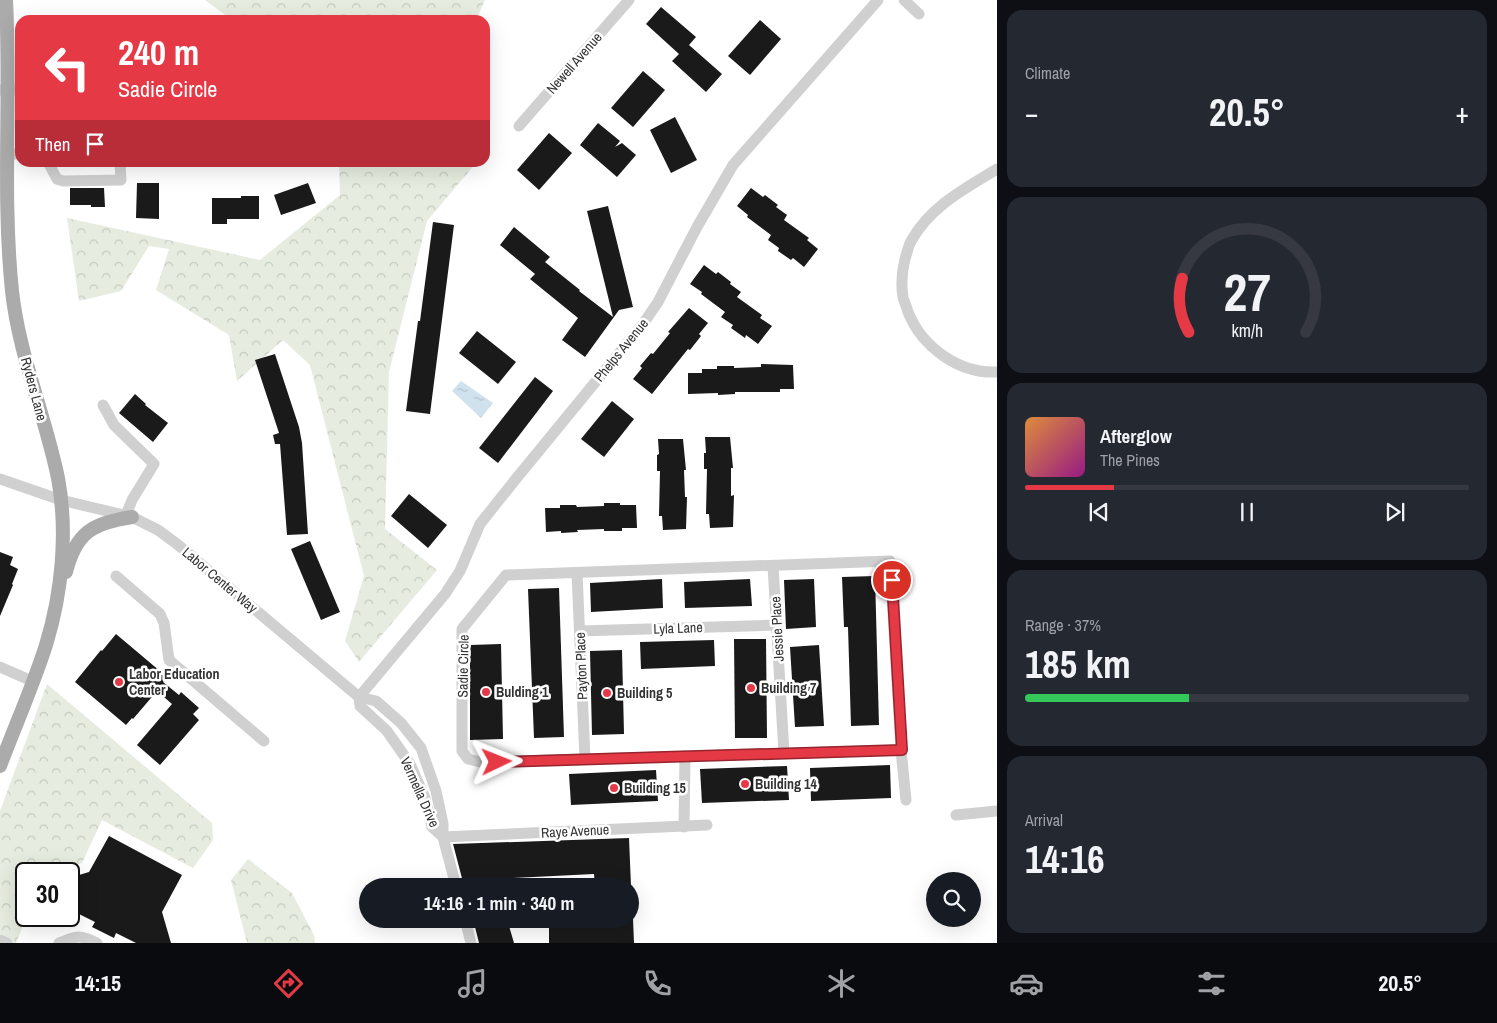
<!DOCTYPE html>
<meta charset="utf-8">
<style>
:root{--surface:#171b24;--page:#242831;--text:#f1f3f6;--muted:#9ea1a6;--line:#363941;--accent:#e63946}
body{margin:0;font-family:"Archivo Narrow",sans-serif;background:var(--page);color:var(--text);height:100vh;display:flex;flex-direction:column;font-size:19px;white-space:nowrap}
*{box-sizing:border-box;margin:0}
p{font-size:16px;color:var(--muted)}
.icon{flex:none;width:28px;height:28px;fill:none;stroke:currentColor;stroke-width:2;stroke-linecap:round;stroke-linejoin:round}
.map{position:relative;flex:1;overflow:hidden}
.details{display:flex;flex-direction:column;gap:10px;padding:10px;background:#0d0f14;width:500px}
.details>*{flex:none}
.banner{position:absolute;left:15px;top:15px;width:475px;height:152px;border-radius:15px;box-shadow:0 5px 20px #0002;background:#e63946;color:#fff;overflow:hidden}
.buttons{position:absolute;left:926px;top:872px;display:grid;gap:10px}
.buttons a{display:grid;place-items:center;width:55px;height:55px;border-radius:50%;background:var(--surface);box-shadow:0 5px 20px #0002;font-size:25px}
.speed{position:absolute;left:15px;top:862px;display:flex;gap:10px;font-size:25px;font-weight:700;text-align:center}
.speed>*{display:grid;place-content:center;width:65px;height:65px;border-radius:50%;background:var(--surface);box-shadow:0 5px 20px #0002;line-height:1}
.speed .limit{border:2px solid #111;border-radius:8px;background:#fff;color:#111}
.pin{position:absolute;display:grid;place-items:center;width:42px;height:42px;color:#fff;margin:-21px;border:2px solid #fff;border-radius:50%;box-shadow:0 1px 5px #0007}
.me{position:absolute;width:55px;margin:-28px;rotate:88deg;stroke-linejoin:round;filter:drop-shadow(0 0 4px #0008)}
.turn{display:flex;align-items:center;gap:18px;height:105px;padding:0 20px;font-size:22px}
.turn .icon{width:65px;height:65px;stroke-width:2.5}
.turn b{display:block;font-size:35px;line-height:42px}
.then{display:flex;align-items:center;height:48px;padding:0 20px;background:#0003;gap:10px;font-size:19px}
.big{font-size:38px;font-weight:700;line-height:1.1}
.details .card{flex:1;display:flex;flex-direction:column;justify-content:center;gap:8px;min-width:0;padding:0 18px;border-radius:15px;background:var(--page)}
.details .dial{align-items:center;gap:0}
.dial svg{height:130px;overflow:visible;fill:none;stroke:var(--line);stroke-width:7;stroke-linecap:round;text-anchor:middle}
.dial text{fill:var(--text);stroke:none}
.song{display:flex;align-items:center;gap:15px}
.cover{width:60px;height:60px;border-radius:8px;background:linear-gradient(135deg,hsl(30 70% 55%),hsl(310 70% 35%))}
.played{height:5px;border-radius:2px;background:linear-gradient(90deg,var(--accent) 20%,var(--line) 20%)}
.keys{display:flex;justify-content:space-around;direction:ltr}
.heat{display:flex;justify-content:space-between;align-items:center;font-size:28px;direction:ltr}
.charge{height:8px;border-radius:4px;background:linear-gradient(90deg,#34c759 37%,var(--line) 0)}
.trip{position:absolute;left:359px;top:878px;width:280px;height:50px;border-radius:25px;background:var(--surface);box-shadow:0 5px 20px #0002;font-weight:700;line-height:50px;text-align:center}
.tabs{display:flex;height:80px;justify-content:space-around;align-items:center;background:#090b0e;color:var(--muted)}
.tabs .icon{width:35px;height:35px}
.tabs .selected{color:var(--accent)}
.tabs b{font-size:22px;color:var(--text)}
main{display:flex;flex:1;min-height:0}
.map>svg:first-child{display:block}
.forest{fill:url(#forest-crowns)}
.water{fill:url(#water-ripples)}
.building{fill:#1a1a1a}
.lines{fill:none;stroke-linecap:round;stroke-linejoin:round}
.minor{stroke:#d0d0d0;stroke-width:11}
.major{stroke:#ababab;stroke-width:14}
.route-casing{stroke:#96252e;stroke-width:12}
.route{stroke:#e63946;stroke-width:9}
.poi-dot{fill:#e63946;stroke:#fff;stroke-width:2}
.labels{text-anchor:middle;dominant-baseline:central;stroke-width:5;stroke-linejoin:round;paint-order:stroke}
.street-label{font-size:14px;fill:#333;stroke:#fff}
.poi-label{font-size:14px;font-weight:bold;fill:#333;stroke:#fff;text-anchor:start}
</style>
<main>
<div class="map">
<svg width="997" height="943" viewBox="0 0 997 943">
<defs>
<pattern id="forest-crowns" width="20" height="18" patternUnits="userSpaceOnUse" patternTransform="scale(1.25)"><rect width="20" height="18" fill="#e6ecdf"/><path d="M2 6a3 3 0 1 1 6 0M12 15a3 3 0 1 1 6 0" fill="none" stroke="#c6cbc0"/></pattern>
<pattern id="water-ripples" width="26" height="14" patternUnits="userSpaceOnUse" patternTransform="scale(1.25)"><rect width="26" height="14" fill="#cfe2ee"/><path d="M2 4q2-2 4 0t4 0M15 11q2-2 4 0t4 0" fill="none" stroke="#b2c2cd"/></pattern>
</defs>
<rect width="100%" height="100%" fill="#fff"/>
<!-- forest -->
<g class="forest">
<path d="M205,0h280l-9,20h-244z"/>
<path d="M339,163h137l-49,58 -38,151 -4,157 52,41 -78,92 -14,-21 19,-65 -54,-211 -27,-25 -46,41 -8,-46 -73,-45 13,-41 -20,-3 -28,45 -42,10 -12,-83 193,42 80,-65z"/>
<path d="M47,684l165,139 1,17 -20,28 -91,-48 -20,43 -28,11h-28l1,42 -11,27h-16v-132z"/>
<path d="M248,859l44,34 22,42 1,8h-68l-16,-63z"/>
</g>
<!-- water -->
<path class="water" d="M461,381l32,22 -12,15 -29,-27z"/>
<!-- building -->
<g class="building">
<path d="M661,7l35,30 -7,8 33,29 -16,18 -34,-31 7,-7 -33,-30z"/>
<path d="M760,20l21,19 -31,36 -22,-19z"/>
<path d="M643,71l22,19 -32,37 -22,-19z"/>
<path d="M675,117l22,43 -26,13 -21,-43z"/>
<path d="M598,123l22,18 -5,6 7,-4 14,12 -19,22 -37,-32z"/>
<path d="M549,133l23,20 -33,37 -22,-20z"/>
<path d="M137,183h22v36l-23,-1z"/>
<path d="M308,183l8,20 -35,12 -7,-20z"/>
<path d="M70,188h34l1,19h-14v-2h-21z"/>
<path d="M751,188l12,9 2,-2 13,10 -2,2 11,8 -3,5 25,18 -2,2 11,9 -14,18 -11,-9 -2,2 -13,-9 1,-3 -11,-8 3,-5 -24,-18 1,-2 -11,-9z"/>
<path d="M241,196h18v23h-32v5h-15v-26h29z"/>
<path d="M608,206l25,101 -14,3 -34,47 -23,-17 16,-22 -48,-39 5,-5 -35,-29 14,-18 36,30 -5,5 35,28 -1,1 34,26 -26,-106z"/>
<path d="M433,222l21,3 -24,189 -24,-3 12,-90h2z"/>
<path d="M704,265l12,9 2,-2 13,10 -1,2 11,8 -4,5 25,18 -2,3 12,8 -14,18 -12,-9 -1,3 -14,-10 2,-3 -12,-8 4,-5 -24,-18 1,-2 -12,-8z"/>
<path d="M689,308l19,15 -9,11 2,2 -11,14 -2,-1 -36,45 -19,-15 9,-11 -2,-2 11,-13 2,1 17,-21 -2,-1z"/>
<path d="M477,331l39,31 -18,22 -39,-31z"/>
<path d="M275,354l24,73 3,16 6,91 -21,1 -7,-91h-5l-2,-9 6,-2 -24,-73z"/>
<path d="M761,364l32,1 1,24h-14v3h-45v2l-17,1v-2l-30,1v-21h14v-4h15v-3h17v2l27,-1z"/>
<path d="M535,377l18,14 -55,72 -19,-15z"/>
<path d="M135,394l11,10 -1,1 23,18 -15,19 -34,-29z"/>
<path d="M612,401l22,18 -30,38 -23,-18z"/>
<path d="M705,437h25l3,31h-2v28l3,-1 -1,32 -23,1 -1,-14h-3l1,-45h-3v-16h2z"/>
<path d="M658,439h25l3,31h-2l1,27h2l-1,32 -23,1 -1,-14h-3l1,-45h-3v-16l2,-1z"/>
<path d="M409,494l38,31 -19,23 -37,-32z"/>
<path d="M604,503h16v2h16l1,23h-15v3h-18v-2l-27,1 1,2 -17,1v-2l-15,1 -1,-24h15v-3h16l1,2 27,-1z"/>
<path d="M310,541l30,71 -19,8 -30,-71z"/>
<path d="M0,552l13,5 -3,8 8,4 -6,15 1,1 -13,31z"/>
<path d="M875,576l4,149 -28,1 -3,-99h-4l-2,-50z"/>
<path d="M662,579l1,29 -72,4 -1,-29z"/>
<path d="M750,579l2,27 -67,2 -1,-26z"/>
<path d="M814,579l2,48 -30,2 -2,-49z"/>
<path d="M559,588l5,149 -30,1 -6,-149z"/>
<path d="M116,634l51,43 -4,5 16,13 2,-3 18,16 -6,6 6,6 -39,45 -23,-20 35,-41 -15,-13 -24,28 -1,-1 -6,7 -51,-43 26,-32 1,1z"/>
<path d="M734,639h32l1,99h-32z"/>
<path d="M714,640l1,26 -74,3 -1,-27z"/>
<path d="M501,644l2,95 -33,1v-95z"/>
<path d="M819,645l5,81 -29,1 -5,-80z"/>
<path d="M622,650l2,84 -32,1 -2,-84z"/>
<path d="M890,765l1,33 -80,3 -1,-33z"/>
<path d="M787,766l2,34 -87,3 -2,-34z"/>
<path d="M656,770l2,31 -87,4 -2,-31z"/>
<path d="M109,836l73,39 -20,37 9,31h-35l-20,-10 -2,5 -22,-11 3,-5 -26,-13v-31l20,-6z"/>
<path d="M629,838l2,48h-36l-1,-12 -99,5 2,7h-33l-11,-42z"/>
<path d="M473,919h34l7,24h-35z"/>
<path d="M549,919h84l1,24h-85z"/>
</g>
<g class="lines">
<!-- minor -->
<g class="minor">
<path d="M904,0l15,14"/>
<path d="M0,90h20"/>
<path d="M519,126l110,-126"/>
<path d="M7,154h13"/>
<path d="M48,162l9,17 6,2 58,-1 -1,-18"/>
<path d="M997,169c-33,20 -66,37 -86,72 -3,6 -4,12 -6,18 -3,12 -4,26 -2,38 1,5 4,10 5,15 14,35 51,62 89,60"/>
<path d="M103,405l11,20 40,39 -22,36 -6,15"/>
<path d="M0,479l61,21 71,17 26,13 19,14 182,153 17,4 25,22 20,25 15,43 7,33v13l13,49"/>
<path d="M773,566l11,187"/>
<path d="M577,573l8,186"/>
<path d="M116,576l44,38 4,9 5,37 95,81"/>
<path d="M580,631l197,-6"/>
<path d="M0,667l32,14"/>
<path d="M359,697l86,-103 15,-23 20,-47 35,-44 128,-156 15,-22 39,-75 36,-62 145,-165"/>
<path d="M359,697l1,9 27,25 23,33 15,34 7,29 11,10"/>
<path d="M901,750l-421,12 -12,-3 -6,-8v-122l44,-54 384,-14 11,189 5,50"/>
<path d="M956,815l41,-4"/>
<path d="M684,827l1,-71"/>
<path d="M443,837l264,-12"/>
<path d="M465,919l6,24"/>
<path d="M0,940l7,3"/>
<path d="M59,943c17,-7 21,-9 38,0"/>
</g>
<!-- major -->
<g class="major">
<path d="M66,572c10,-40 27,-49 66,-55"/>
<path d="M0,766c15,-40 33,-80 46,-121 16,-52 22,-113 12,-167 -13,-63 -39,-123 -46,-187 -10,-97 -1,-194 -6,-291"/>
</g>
</g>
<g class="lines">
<!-- route casing -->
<g class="route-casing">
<path id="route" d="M497,762l405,-12 -10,-170"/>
</g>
<!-- route -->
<use href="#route" class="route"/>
</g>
<!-- markers -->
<g class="poi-dot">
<circle cx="119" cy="682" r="5"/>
<circle cx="751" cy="688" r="5"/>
<circle cx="486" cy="692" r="5"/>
<circle cx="607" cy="693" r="5"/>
<circle cx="745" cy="784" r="5"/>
<circle cx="614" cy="788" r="5"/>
</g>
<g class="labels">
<!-- street labels -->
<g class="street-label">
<text transform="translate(574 63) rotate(-49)">Newell Avenue</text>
<text transform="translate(621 350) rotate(-51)">Phelps Avenue</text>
<text transform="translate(34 389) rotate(75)">Ryders Lane</text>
<text transform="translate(220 580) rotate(40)">Labor Center Way</text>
<text transform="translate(678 628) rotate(-2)">Lyla Lane</text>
<text transform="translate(777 629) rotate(-93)">Jessie Place</text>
<text transform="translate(463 666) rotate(-89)">Sadie Circle</text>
<text transform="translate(581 666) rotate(-92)">Payton Place</text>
<text transform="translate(420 792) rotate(66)">Vermella Drive</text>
<text transform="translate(575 831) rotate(-3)">Raye Avenue</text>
</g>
<!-- poi labels -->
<g class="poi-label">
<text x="129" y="674">Labor Education<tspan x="129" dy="16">Center</tspan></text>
<text x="761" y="688">Building 7</text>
<text x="496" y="692">Bulding 1</text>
<text x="617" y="693">Building 5</text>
<text x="755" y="784">Building 14</text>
<text x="624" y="788">Building 15</text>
</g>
</g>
</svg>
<div class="buttons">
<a><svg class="icon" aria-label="search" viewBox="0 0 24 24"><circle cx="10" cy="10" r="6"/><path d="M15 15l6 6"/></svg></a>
</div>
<div class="speed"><div class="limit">30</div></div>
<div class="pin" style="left:892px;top:580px;background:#d93025"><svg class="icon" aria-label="arrive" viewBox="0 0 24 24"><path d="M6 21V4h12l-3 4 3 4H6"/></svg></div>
<svg class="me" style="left:497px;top:762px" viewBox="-20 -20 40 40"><path d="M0-17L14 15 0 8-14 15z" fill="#e63946" stroke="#fff" stroke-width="4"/></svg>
<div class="trip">14:16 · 1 min · 340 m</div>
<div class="banner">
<div class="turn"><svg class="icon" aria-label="left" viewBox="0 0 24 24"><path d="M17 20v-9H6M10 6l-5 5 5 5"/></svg><div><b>240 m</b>Sadie Circle</div></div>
<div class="then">Then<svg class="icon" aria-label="arrive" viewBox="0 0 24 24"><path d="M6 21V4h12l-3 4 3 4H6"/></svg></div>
</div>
</div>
<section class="details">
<div class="card"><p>Climate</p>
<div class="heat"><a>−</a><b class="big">20.5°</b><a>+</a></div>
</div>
<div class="card dial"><svg viewBox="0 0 100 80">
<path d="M14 69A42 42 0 1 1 86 69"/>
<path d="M14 69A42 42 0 0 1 10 36" stroke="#e63946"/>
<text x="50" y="56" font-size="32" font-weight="700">27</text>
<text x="50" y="72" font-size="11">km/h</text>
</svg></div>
<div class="card">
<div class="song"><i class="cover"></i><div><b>Afterglow</b><p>The Pines</p></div></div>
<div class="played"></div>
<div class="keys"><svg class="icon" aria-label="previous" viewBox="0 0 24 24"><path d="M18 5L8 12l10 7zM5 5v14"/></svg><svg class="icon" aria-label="pause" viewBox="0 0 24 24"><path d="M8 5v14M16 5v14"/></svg><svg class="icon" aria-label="next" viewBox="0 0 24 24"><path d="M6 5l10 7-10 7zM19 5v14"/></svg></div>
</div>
<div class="card"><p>Range · 37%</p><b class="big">185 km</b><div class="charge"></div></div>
<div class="card"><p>Arrival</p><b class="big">14:16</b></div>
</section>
</main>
<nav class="tabs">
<b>14:15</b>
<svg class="icon selected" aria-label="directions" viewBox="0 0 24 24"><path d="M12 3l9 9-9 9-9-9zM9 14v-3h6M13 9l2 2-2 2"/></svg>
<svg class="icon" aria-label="music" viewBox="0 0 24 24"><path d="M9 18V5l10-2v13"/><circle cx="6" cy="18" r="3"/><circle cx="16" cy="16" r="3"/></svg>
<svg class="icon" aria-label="phone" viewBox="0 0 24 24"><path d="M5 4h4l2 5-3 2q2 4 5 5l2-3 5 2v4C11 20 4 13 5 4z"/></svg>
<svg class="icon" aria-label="climate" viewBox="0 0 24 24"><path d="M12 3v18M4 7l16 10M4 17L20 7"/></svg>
<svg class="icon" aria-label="car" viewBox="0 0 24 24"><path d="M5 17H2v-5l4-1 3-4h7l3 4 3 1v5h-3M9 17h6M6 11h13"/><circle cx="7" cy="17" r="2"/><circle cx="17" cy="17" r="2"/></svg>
<svg class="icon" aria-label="filters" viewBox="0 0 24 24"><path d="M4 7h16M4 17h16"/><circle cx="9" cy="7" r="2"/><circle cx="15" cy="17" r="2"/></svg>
<b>20.5°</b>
</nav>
